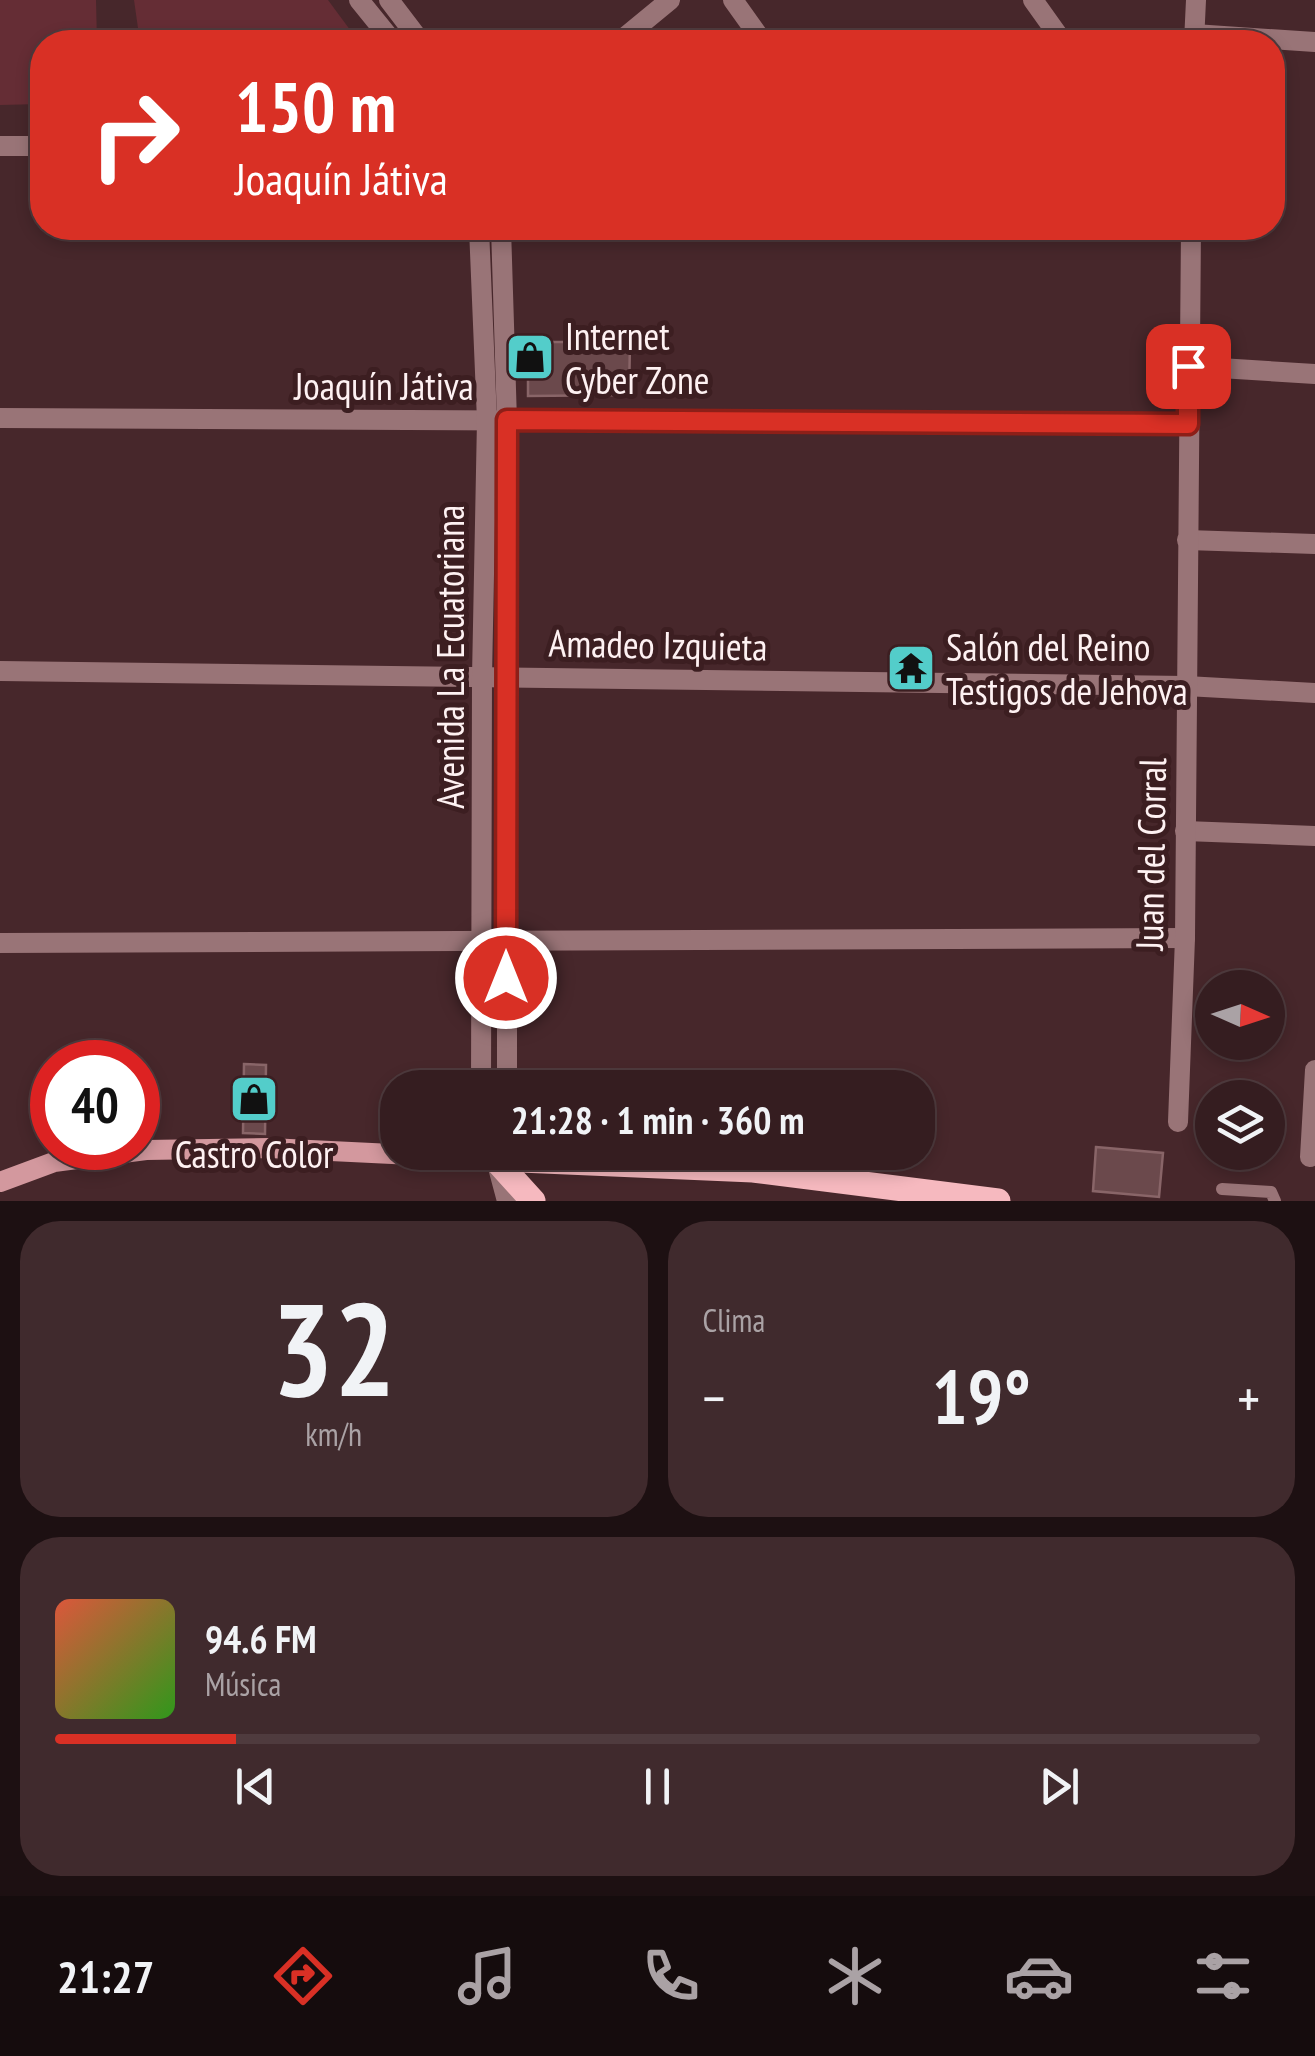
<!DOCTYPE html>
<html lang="es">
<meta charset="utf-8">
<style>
:root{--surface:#351d20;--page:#402a2d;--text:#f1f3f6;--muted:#aaa2a5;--line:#4f3b3e;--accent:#d93025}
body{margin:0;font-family:"PT Sans Narrow",sans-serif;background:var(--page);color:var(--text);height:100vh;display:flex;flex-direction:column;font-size:38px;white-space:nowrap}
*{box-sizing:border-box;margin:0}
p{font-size:32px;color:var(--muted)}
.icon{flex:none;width:55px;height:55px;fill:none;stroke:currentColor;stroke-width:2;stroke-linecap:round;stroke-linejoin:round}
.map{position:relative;height:1201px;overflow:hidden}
.side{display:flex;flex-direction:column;gap:20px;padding:20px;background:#1d1012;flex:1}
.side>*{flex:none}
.banner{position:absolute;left:30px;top:30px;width:1255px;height:210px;border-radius:40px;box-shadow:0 5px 15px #0003,0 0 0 2px var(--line);background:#d93025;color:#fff;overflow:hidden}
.needle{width:65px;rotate:93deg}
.fabs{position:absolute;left:1195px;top:970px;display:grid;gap:20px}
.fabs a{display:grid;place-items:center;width:90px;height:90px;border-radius:50%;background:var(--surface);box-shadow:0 5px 15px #0003,0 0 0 2px var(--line);font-size:50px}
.speed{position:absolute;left:30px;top:1040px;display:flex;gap:20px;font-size:50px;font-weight:700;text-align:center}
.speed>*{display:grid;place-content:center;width:130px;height:130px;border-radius:50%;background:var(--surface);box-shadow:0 5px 15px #0003,0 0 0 2px var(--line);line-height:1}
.speed .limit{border:15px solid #d22;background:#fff;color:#111}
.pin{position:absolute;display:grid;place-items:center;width:85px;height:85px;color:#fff;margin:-42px;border-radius:20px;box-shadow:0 5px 15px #0006}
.me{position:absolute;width:110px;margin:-55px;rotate:0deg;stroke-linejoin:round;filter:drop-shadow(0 0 8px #0008)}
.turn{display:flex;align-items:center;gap:35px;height:210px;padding:0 40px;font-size:45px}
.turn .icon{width:130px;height:130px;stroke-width:2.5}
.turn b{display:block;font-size:70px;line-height:85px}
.big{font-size:75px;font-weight:700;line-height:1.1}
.side .tile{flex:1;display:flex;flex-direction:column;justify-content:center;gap:15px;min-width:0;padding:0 35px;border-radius:40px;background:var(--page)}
.side .dial{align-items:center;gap:0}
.dial b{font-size:130px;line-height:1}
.song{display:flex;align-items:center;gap:30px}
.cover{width:120px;height:120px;border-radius:15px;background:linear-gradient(135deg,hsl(10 70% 55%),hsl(110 70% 35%))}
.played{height:10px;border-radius:5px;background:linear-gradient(90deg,var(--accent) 15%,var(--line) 15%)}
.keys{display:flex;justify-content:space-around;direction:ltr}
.heat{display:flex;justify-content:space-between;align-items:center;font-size:55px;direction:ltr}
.side .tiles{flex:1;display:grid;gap:20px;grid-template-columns:1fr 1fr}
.tile:last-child{grid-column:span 2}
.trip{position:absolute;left:380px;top:1070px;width:555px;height:100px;border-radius:40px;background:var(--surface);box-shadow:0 5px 15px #0003,0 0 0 2px var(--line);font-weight:700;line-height:100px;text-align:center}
.dock{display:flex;height:160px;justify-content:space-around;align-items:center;background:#150c0d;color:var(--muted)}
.dock .icon{width:70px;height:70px}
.dock .active{color:var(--accent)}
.dock b{font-size:45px;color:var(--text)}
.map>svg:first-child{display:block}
.green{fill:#652d35}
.building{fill:#6b494c;stroke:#896568;stroke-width:2.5}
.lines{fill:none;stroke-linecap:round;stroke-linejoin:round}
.service{stroke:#997477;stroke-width:12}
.minor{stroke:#997477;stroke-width:20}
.tertiary{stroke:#997477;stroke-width:20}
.secondary{stroke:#d3989e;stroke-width:20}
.primary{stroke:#f6b9bf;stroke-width:25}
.route-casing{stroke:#8d1f18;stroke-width:25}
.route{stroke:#d93025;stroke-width:18}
.labels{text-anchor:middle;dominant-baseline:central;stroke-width:10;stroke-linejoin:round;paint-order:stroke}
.poi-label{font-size:38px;fill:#fef1f2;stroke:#3c1e21;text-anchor:start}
.street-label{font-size:38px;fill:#fef1f2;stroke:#3c1e21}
</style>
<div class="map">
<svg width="1315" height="1201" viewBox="0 0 1315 1201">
<rect width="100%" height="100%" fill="#47272b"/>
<!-- green -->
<g class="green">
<path d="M0,0h96l1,42h-55v62l-42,1z"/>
<path d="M134,0h194l31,42h-219z"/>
</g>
<!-- building -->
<g class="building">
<path d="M528,342h102l-1,53 -101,1z"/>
<path d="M244,1064l22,1 -1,69 -22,-1z"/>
<path d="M1096,1147l67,6 -4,44 -66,-6z"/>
</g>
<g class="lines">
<!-- service -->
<path class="service" d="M1222,1189l49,3 4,9"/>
<!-- minor -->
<g class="minor">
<path d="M733,0l30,42"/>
<path d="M1033,0l30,42"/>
<path d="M1194,34l121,8"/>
<path d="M619,42l51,-42"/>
<path d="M1194,42l2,-42"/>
<path d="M0,146h42"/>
<path d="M1188,366l127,8"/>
<path d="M0,418l1188,6"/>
<path d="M1187,540l128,4"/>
<path d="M0,671l1186,15 129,7"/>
<path d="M1185,831l130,5"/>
<path d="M0,943l1185,-5"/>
<path d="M1178,1122l7,-184 6,-710"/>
<path d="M1310,1157l5,-87"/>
</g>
<!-- tertiary -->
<g class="tertiary">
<path d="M359,0l34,42"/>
<path d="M389,0l32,42"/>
<path d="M479,228l8,192 -5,257 -1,411"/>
<path d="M501,228l6,193v667"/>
<path d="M496,1160l11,41"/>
</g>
<!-- secondary -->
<path class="secondary" d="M0,1182l54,-20 92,-12 123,-2 226,11"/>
<!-- primary -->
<g class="primary">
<path d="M495,1159l258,11 245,31"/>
<path d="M495,1159l38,42"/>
</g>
</g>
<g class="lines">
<!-- route casing -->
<g class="route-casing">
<path id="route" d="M506,978l1,-558 681,4v-58"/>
</g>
<!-- route -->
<use href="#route" class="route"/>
</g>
<!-- icons -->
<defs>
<g id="shop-square" transform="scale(2.5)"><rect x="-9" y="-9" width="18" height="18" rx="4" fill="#53cdca" stroke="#3c1e21"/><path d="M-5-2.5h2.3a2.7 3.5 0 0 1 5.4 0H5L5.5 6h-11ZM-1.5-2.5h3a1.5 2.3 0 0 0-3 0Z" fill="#111"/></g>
<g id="temple-square" transform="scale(2.5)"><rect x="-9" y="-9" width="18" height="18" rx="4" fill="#53cdca" stroke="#3c1e21"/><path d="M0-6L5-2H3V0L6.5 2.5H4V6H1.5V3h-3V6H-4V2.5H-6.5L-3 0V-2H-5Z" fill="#111"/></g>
</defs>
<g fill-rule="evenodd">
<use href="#shop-square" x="530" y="357"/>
<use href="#temple-square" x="911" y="668"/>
<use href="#shop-square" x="254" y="1099"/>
</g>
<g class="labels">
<!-- poi labels -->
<g class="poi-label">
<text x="565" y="335">Internet<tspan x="565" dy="44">Cyber Zone</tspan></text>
<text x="946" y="646">Salón del Reino<tspan x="946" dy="44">Testigos de Jehova</tspan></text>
<text x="254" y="1153" text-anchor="middle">Castro Color</text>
</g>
<!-- street labels -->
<g class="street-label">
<text x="384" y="385">Joaquín Játiva</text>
<text transform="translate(658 644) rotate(1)">Amadeo Izquieta</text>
<text transform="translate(449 657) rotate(-90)">Avenida La Ecuatoriana</text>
<text transform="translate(1150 854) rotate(-89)">Juan del Corral</text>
</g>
</g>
</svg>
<div class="fabs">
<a><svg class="needle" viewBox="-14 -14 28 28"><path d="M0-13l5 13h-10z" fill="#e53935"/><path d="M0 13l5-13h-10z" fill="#aaa2a5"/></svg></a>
<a><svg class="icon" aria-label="layers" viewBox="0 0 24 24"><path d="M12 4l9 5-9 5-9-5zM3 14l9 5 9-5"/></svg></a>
</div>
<div class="speed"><div class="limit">40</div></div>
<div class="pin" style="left:1188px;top:366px;background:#d93025"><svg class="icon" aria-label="arrive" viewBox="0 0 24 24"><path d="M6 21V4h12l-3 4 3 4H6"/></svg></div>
<svg class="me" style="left:506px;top:978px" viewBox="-20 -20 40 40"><circle r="17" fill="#d93025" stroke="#fff" stroke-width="3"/><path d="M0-11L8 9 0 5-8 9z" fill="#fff"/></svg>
<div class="trip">21:28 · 1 min · 360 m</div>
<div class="banner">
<div class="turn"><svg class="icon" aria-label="right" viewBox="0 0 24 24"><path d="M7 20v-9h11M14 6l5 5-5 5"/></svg><div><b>150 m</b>Joaquín Játiva</div></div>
</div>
</div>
<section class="side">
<div class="tiles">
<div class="tile dial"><b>32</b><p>km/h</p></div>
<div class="tile"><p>Clima</p>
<div class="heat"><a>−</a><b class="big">19°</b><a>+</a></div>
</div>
<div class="tile">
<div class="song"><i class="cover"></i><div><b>94.6 FM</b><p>Música</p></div></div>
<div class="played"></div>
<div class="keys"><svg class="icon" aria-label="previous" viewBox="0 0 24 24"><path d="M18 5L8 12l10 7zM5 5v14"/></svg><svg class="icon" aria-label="pause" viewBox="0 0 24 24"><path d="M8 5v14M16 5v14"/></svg><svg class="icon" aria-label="next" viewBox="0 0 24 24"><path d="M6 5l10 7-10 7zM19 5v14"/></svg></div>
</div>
</div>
</section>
<nav class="dock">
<b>21:27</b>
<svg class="icon active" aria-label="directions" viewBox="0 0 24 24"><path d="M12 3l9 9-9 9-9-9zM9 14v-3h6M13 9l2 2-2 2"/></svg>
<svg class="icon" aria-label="music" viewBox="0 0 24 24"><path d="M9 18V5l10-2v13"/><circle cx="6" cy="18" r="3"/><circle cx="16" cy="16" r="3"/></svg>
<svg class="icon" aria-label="phone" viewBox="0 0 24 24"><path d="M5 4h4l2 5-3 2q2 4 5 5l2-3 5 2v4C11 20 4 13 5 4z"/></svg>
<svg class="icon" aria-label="climate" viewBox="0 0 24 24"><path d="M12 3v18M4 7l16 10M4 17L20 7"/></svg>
<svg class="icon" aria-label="car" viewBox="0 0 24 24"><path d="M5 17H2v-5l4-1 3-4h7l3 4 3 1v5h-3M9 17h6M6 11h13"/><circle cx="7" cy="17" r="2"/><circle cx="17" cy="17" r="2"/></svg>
<svg class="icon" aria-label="filters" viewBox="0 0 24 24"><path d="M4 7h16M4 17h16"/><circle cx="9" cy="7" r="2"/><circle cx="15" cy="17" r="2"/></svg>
</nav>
